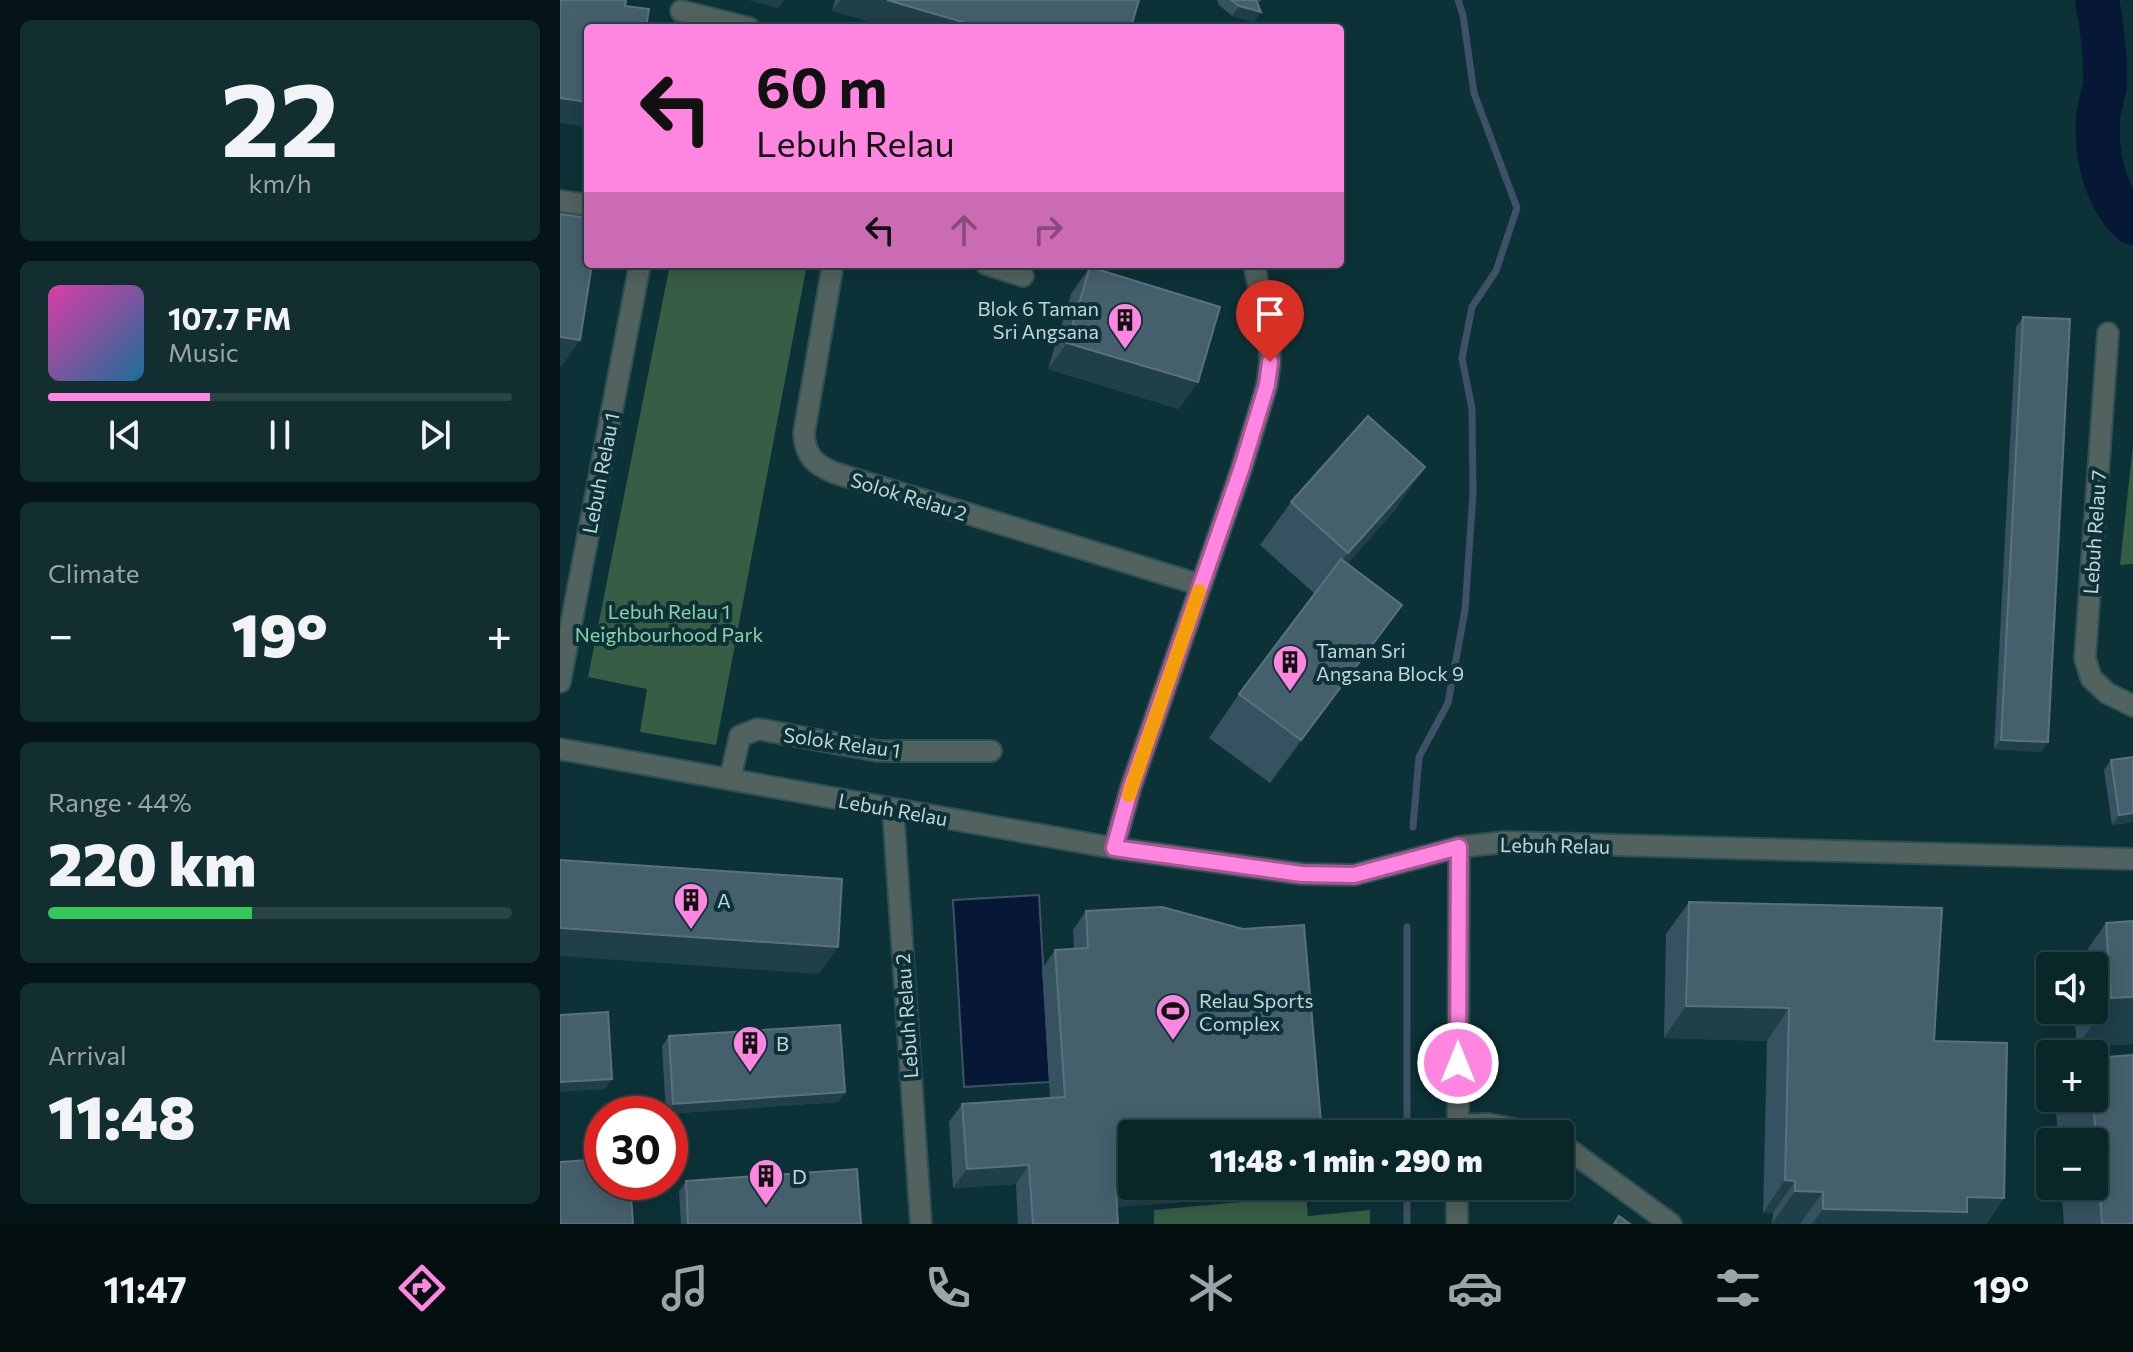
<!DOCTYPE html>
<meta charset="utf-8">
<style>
:root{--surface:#092629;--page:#122e31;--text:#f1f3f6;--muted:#99a5a8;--line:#294346;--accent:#fe86e0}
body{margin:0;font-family:Commissioner,sans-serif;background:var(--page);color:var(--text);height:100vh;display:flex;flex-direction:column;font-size:30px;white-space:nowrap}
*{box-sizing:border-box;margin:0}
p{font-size:26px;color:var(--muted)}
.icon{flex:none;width:44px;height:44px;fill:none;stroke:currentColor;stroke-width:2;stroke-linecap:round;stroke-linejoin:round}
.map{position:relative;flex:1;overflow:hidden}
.details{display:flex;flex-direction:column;gap:20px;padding:20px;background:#051517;width:560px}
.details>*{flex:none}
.top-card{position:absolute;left:24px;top:24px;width:760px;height:244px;border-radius:8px;box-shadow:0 4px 20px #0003,0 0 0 2px var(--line);background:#fe86e0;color:#111;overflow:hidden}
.buttons{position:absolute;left:1476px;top:952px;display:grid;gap:16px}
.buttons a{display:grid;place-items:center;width:72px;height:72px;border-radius:8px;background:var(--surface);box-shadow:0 4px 20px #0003,0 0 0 2px var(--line);font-size:40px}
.speed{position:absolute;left:24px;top:1096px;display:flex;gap:16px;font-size:40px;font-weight:700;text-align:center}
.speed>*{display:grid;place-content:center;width:104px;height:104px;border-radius:50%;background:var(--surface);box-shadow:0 4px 20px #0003,0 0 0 2px var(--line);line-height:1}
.speed .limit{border:12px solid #d22;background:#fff;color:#111}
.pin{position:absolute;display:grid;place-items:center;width:68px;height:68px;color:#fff;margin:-82px -34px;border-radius:50% 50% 50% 0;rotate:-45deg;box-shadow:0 0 8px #0007}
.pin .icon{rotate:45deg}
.me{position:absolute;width:88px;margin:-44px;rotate:0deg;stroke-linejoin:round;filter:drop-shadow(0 0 6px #0008)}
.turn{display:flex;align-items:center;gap:28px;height:168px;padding:0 40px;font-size:36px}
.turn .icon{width:104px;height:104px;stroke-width:2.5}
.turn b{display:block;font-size:56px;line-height:68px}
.lanes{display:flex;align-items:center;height:76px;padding:0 40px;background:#0003;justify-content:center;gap:40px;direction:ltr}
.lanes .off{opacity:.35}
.big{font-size:60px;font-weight:800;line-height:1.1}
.details .card{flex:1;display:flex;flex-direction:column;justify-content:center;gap:12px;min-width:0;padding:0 28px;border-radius:12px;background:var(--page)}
.details .dial{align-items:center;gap:0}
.dial b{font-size:104px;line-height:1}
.song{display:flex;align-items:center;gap:24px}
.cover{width:96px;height:96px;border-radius:12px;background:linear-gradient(135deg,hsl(320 70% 55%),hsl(200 70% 35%))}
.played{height:8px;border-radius:4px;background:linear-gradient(90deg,var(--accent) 35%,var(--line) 35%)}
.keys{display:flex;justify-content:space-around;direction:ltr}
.heat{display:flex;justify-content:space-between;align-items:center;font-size:44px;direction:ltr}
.charge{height:12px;border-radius:6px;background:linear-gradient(90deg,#34c759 44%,var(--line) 0)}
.trip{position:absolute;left:558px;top:1120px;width:456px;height:80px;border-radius:8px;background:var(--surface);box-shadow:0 4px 20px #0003,0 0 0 2px var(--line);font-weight:800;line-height:80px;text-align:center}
.tab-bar{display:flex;height:128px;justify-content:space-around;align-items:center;background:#040f10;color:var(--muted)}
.tab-bar .icon{width:56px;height:56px}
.tab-bar .active{color:var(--accent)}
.tab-bar b{font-size:36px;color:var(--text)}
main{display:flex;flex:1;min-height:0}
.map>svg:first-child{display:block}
.green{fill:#375d45}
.water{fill:#061835;stroke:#3f5166;stroke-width:2}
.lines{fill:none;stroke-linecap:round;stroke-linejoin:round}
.stream{stroke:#3f5166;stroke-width:7}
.river{stroke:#061835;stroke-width:44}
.minor-casing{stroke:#2d5054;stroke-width:24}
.minor{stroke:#52625e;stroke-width:20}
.wall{fill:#36515f}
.shaded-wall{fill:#1f3f4a}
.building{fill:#455f6c;stroke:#59727d;stroke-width:2}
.route-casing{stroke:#a55792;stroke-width:20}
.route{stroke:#fe86e0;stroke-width:14}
.slow{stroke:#f59e0b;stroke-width:14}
.labels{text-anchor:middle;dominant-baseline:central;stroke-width:8;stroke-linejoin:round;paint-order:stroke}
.poi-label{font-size:20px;fill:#c3d6d9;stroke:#0c3237;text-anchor:start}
.street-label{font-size:20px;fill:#c3d6d9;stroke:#0c3237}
.park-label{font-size:20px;fill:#8dd1a6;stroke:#0c3237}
</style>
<main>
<section class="details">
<div class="card dial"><b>22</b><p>km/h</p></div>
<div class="card">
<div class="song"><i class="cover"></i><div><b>107.7 FM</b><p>Music</p></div></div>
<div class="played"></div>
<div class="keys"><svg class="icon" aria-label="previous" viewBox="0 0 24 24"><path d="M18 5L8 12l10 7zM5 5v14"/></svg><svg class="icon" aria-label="pause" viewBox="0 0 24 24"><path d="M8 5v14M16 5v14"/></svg><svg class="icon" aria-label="next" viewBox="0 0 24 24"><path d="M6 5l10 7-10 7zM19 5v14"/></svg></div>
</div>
<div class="card"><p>Climate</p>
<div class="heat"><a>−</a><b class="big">19°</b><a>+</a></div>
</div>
<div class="card"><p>Range · 44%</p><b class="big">220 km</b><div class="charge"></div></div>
<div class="card"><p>Arrival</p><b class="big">11:48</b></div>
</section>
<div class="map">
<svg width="1573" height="1224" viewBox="0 0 1573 1224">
<rect width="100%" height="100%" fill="#0c3237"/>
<!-- green -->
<g class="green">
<path d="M110,264h137l-91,481 -76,-13 7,-43 -59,-12z"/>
<path d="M1573,445v119l-13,1z"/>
<path d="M746,1196l2,20 62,-6v14h-216v-14z"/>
</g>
<!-- water -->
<path class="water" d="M479,895l11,187 -86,5 -11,-187z"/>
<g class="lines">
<!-- stream -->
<g class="stream">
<path d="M853,827l6,-70 29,-54 17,-93 8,-116 -1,-85 -10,-51 10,-51 24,-36 21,-63 -43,-115 -11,-78 -5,-15"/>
<path d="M847,927v207"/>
<path d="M847,1186v38"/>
</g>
<!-- river -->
<path class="river" d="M1537,0c5,27 9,54 8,82 -1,12 -6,24 -7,37 -2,36 7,80 35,104"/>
<!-- minor casing -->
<g class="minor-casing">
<g id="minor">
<path d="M121,11l68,17"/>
<path d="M0,201l28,4"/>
<path d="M273,264l-29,169c1,23 11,32 31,40l366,112"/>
<path d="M426,264l37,12"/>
<path d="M1548,333l-23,325 6,20 16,15 26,13"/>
<path d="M0,682l80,-418"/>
<path d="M0,749l554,99 188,26 52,1 105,-28 46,-5 628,17"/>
<path d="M170,779l10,-43 18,-7 120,22h113"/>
<path d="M333,809l28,415"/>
<path d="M554,848l17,-61 110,-317 26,-85 3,-23 -1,-25 -15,-73"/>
<path d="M898,1125l31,-1 49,10"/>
<path d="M898,1134l1,-287"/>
<path d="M1000,1143l111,81"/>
<path d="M897,1224v-38"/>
</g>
</g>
<!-- minor -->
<use href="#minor" class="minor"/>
</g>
<!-- wall -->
<g class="wall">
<path d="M275,0h304l-307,11z"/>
<path d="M657,0h45l-5,3 -3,19 -22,-6 -13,-11z"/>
<path d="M530,267l89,142 -131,-40 23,-75z"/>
<path d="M1463,317l25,425 -7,10 -47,-3 22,-422z"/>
<path d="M731,502l104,8 -48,54 55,41 -31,43 -101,135 -61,-45 30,-44 76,-100 -55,-49z"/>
<path d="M1573,757v65l-21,3 -8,-55 7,-10z"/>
<path d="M1129,902l245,139 70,157 -18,26h-214l1,-11h-10l4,-172 -103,-3 2,-104z"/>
<path d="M526,911l46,223 76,66 -91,7 1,17h-100l-2,-40 -63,4 -4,-66 13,-18 88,-6 -8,-129 13,-19 19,-1 -1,-19z"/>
<path d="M1573,921v123l-56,3 -3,-37h20v-44h-18l30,-43z"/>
<path d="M109,1036l176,56 -7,10 -172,12 -4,-68z"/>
<path d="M1502,1098h32l39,126h-69l-3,-38h33v-44h-36l-2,-35z"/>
<path d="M126,1181l175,43h-180l-2,-33z"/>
</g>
<!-- shaded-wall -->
<g class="shaded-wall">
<path d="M188,0h36l-6,8z"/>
<path d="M280,0h47l96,28h-94l-57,-17z"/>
<path d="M679,6l22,6 -7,10 -22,-6z"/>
<path d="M0,98l28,4v25l-28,-4z"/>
<path d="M0,337l20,3 -18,26h-2z"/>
<path d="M507,343l131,39 -19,27 -131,-40z"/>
<path d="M865,467l-30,43 -77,86 30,-43z"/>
<path d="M842,605l-31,43 -101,135 31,-43z"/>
<path d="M1441,740l47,2 -7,10 -47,-3z"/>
<path d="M1573,813v9l-21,3 7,-10z"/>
<path d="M0,928l278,19 -19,27 -259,-18z"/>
<path d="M1573,997v47l-56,3 34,-49z"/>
<path d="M1126,1006l103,2 -22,33 -103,-3z"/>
<path d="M52,1079l-7,10 -45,3v-10z"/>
<path d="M285,1092l-7,10 -172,12 7,-10z"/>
<path d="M469,1165l-13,19 -63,4 14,-19z"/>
<path d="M1225,1180l10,1 -22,32h-10z"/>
<path d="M597,1186h62l-11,14 -106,8 14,-19z"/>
<path d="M1235,1191l28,1 -23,32h-28z"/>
<path d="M1407,1197l37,1 -18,26h-174l11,-15z"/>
</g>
<!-- building -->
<g class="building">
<path d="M0,0h66l-1,6 24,3 -3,19h-58v74l-28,-4z"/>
<path d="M327,0h252l-8,27 4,1h-152z"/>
<path d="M671,0h25l5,12 -22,-6z"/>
<path d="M0,214l28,4v46h4l-12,76 -20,-3z"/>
<path d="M530,267l130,40 -22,75 -131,-39z"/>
<path d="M1463,317l47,2 -22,423 -47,-2z"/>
<path d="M808,416l57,51 -77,86 -57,-51z"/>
<path d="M781,559l61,46 -101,135 -62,-46z"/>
<path d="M1573,757v56l-14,2 -8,-55z"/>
<path d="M0,860l282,19 -4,68 -278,-19z"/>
<path d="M1129,902l253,6 -8,133 73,2 -3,155 -37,-1v15l-144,-3v-17l-28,-1v-10l-10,-1 4,-172 -103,-2z"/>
<path d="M602,907l81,22 61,-4 18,209h-190v52h25l-41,3 2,35h-85l-4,-59 -62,4 -5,-65 103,-7 -10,-147 33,-2 -2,-37z"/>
<path d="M1573,921v76l-22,1 -5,-75z"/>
<path d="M48,1012l4,67 -52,3v-67z"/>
<path d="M280,1025l5,67 -172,12 -4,-68z"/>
<path d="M1573,1055v169h-31l-9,-126h1v-40z"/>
<path d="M42,1159v23h28l3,42h-73v-62z"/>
<path d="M297,1169l4,55h-173l-2,-43z"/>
<path d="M1059,1216l11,8h-16z"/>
</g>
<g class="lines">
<!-- route casing -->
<g class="route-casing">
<path id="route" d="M710,362l-3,23 -26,85 -110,317 -17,61 188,26 52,1 105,-28 -1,216"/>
</g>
<!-- route -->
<use href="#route" class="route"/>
<!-- slow -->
<path class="slow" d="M569,795l70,-204"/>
</g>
<!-- icons -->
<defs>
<g id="building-pin" transform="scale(1.8)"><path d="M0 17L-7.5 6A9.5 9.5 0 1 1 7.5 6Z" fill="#fe86e0" stroke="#0c3237"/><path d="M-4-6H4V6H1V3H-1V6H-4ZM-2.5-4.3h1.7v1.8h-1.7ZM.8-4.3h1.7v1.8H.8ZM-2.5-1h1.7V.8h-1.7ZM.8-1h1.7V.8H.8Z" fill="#111"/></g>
<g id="stadium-pin" transform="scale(1.8)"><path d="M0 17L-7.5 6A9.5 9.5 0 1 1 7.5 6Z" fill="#fe86e0" stroke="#0c3237"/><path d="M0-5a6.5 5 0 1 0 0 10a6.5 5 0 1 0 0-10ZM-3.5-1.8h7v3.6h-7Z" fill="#111"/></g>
</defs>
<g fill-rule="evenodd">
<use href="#building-pin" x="565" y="320"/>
<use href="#building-pin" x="730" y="662"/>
<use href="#building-pin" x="131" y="900"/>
<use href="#stadium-pin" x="613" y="1011"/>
<use href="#building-pin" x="190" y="1043"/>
<use href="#building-pin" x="206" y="1176"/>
</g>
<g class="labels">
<!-- poi labels -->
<g class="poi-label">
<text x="539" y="308" text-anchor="end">Blok 6 Taman<tspan x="539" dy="23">Sri Angsana</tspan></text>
<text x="756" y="650">Taman Sri<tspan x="756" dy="23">Angsana Block 9</tspan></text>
<text x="157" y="900">A</text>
<text x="639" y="1000">Relau Sports<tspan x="639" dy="23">Complex</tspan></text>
<text x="216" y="1043">B</text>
<text x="232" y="1176">D</text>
</g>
<!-- street labels -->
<g class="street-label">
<text transform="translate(40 473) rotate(-79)">Lebuh Relau 1</text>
<text transform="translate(349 496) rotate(17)">Solok Relau 2</text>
<text transform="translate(1534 532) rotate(-86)">Lebuh Relau 7</text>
<text transform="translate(282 742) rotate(8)">Solok Relau 1</text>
<text transform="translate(333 809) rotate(10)">Lebuh Relau</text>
<text transform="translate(995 845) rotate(1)">Lebuh Relau</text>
<text transform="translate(346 1016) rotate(-94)">Lebuh Relau 2</text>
</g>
<!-- park labels -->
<g class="park-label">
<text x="109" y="611">Lebuh Relau 1<tspan x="109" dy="23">Neighbourhood Park</tspan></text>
</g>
</g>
</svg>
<div class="buttons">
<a><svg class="icon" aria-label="sound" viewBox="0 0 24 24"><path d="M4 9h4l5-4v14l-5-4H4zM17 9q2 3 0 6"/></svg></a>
<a>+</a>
<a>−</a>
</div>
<div class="speed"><div class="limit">30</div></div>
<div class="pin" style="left:710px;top:362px;background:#d93025"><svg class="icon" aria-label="arrive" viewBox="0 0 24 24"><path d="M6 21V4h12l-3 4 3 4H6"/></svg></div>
<svg class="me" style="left:898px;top:1063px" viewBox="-20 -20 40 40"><circle r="17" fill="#fe86e0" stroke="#fff" stroke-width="3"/><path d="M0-11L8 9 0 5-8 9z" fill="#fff"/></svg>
<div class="trip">11:48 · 1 min · 290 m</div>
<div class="top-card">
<div class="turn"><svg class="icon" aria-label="left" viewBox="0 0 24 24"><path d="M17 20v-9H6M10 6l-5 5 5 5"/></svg><div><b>60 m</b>Lebuh Relau</div></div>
<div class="lanes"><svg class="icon" aria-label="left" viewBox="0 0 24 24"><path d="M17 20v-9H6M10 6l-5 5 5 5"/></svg><svg class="icon off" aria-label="ahead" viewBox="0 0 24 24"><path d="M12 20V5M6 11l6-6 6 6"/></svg><svg class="icon off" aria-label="right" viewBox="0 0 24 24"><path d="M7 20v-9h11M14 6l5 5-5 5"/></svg></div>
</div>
</div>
</main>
<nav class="tab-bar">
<b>11:47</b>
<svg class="icon active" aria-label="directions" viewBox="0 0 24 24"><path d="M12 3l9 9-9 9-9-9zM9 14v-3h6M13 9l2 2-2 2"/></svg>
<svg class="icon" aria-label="music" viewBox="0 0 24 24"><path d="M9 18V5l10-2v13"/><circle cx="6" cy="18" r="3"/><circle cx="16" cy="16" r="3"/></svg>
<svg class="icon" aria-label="phone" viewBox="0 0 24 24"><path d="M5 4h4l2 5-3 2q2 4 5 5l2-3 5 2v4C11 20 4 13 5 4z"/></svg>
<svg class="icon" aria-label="climate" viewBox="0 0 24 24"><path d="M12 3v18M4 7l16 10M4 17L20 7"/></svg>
<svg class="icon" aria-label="car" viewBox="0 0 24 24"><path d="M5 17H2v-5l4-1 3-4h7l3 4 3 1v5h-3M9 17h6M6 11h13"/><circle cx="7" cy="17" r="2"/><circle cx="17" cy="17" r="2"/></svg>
<svg class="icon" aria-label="filters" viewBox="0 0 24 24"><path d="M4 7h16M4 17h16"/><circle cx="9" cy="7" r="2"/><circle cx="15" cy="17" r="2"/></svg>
<b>19°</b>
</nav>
